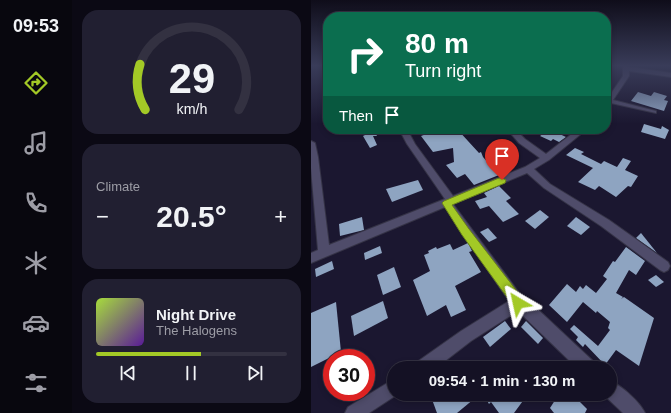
<!DOCTYPE html>
<meta charset="utf-8">
<style>
:root{--surface:#141124;--page:#211f31;--text:#f1f3f6;--muted:#9d9da6;--line:#333141;--accent:#a3c926}
body{margin:0;font-family:Arial,sans-serif;background:var(--page);color:var(--text);height:100vh;display:flex;flex-direction:column;font-size:15px;white-space:nowrap}
*{box-sizing:border-box;margin:0}
p{font-size:13px;color:var(--muted)}
.icon{flex:none;width:22px;height:22px;fill:none;stroke:currentColor;stroke-width:2;stroke-linecap:round;stroke-linejoin:round}
.map{position:relative;flex:1;overflow:hidden}
.sheet{display:flex;flex-direction:column;gap:10px;padding:10px;background:#0b0914;width:239px}
.sheet>*{flex:none}
.banner{position:absolute;left:12px;top:12px;width:288px;height:122px;border-radius:16px;box-shadow:0 2px 6px #0003,0 0 0 1px var(--line);background:#0b6e4f;color:#fff;overflow:hidden}
.speed{position:absolute;left:12px;top:349px;display:flex;gap:8px;font-size:20px;font-weight:700;text-align:center}
.speed>*{display:grid;place-content:center;width:52px;height:52px;border-radius:50%;background:var(--surface);box-shadow:0 2px 6px #0003,0 0 0 1px var(--line);line-height:1}
.speed .limit{border:6px solid #d22;background:#fff;color:#111}
.pin{position:absolute;display:grid;place-items:center;width:34px;height:34px;color:#fff;margin:-41px -17px;border-radius:50% 50% 50% 0;rotate:-45deg;box-shadow:0 0 4px #0007}
.pin .icon{rotate:45deg}
.me{position:absolute;width:44px;margin:-22px;rotate:324deg;stroke-linejoin:round;filter:drop-shadow(0 0 3px #0008)}
.turn{display:flex;align-items:center;gap:14px;height:84px;padding:0 16px;font-size:18px}
.turn .icon{width:52px;height:52px;stroke-width:2.5}
.turn b{display:block;font-size:28px;line-height:34px}
.then{display:flex;align-items:center;height:38px;padding:0 16px;background:#0003;gap:8px;font-size:15px}
.big{font-size:30px;font-weight:700;line-height:1.1}
.sheet .tile{flex:1;display:flex;flex-direction:column;justify-content:center;gap:6px;min-width:0;padding:0 14px;border-radius:16px;background:var(--page)}
.sheet .dial{align-items:center;gap:0}
.dial svg{height:104px;overflow:visible;fill:none;stroke:var(--line);stroke-width:7;stroke-linecap:round;text-anchor:middle}
.dial text{fill:var(--text);stroke:none}
.song{display:flex;align-items:center;gap:12px}
.cover{width:48px;height:48px;border-radius:6px;background:linear-gradient(135deg,hsl(80 70% 55%),hsl(270 70% 35%))}
.played{height:4px;border-radius:2px;background:linear-gradient(90deg,var(--accent) 55%,var(--line) 55%)}
.keys{display:flex;justify-content:space-around;direction:ltr}
.heat{display:flex;justify-content:space-between;align-items:center;font-size:22px;direction:ltr}
.trip{position:absolute;left:76px;top:361px;width:230px;height:40px;border-radius:20px;background:var(--surface);box-shadow:0 2px 6px #0003,0 0 0 1px var(--line);font-weight:700;line-height:40px;text-align:center}
main{display:flex;flex:1;min-height:0}
.menu{display:flex;flex-direction:column;width:72px;justify-content:space-around;align-items:center;background:#08070e;color:var(--muted)}
.menu .icon{width:28px;height:28px}
.menu .current{color:var(--accent)}
.menu b{font-size:18px;color:var(--text)}
.map>svg:first-child{display:block}
.building{fill:#8ea4c1}
.lines{fill:none;stroke-linecap:round;stroke-linejoin:round}
.street-casing{stroke:#353346;stroke-width:2}
.street{fill:#4f4c6a;fill-rule:evenodd}
.route{fill:#a3c926;stroke:#6a8319}
</style>
<main>
<nav class="menu">
<b>09:53</b>
<svg class="icon current" aria-label="directions" viewBox="0 0 24 24"><path d="M12 3l9 9-9 9-9-9zM9 14v-3h6M13 9l2 2-2 2"/></svg>
<svg class="icon" aria-label="music" viewBox="0 0 24 24"><path d="M9 18V5l10-2v13"/><circle cx="6" cy="18" r="3"/><circle cx="16" cy="16" r="3"/></svg>
<svg class="icon" aria-label="phone" viewBox="0 0 24 24"><path d="M5 4h4l2 5-3 2q2 4 5 5l2-3 5 2v4C11 20 4 13 5 4z"/></svg>
<svg class="icon" aria-label="climate" viewBox="0 0 24 24"><path d="M12 3v18M4 7l16 10M4 17L20 7"/></svg>
<svg class="icon" aria-label="car" viewBox="0 0 24 24"><path d="M5 17H2v-5l4-1 3-4h7l3 4 3 1v5h-3M9 17h6M6 11h13"/><circle cx="7" cy="17" r="2"/><circle cx="17" cy="17" r="2"/></svg>
<svg class="icon" aria-label="filters" viewBox="0 0 24 24"><path d="M4 7h16M4 17h16"/><circle cx="9" cy="7" r="2"/><circle cx="15" cy="17" r="2"/></svg>
</nav>
<section class="sheet">
<div class="tile dial"><svg viewBox="0 0 100 80">
<path d="M14 69A42 42 0 1 1 86 69"/>
<path d="M14 69A42 42 0 0 1 10 34" stroke="#a3c926"/>
<text x="50" y="56" font-size="32" font-weight="700">29</text>
<text x="50" y="72" font-size="11">km/h</text>
</svg></div>
<div class="tile"><p>Climate</p>
<div class="heat"><a>−</a><b class="big">20.5°</b><a>+</a></div>
</div>
<div class="tile">
<div class="song"><i class="cover"></i><div><b>Night Drive</b><p>The Halogens</p></div></div>
<div class="played"></div>
<div class="keys"><svg class="icon" aria-label="previous" viewBox="0 0 24 24"><path d="M18 5L8 12l10 7zM5 5v14"/></svg><svg class="icon" aria-label="pause" viewBox="0 0 24 24"><path d="M8 5v14M16 5v14"/></svg><svg class="icon" aria-label="next" viewBox="0 0 24 24"><path d="M6 5l10 7-10 7zM19 5v14"/></svg></div>
</div>
</section>
<div class="map">
<svg width="360" height="413" viewBox="0 0 360 413">
<rect width="100%" height="100%" fill="#1b1730"/>
<!-- building -->
<g class="building">
<path d="M327,92l13,4 3,-4 13,4 -3,4 4,1 -4,10 -33,-10z"/>
<path d="M333,124l17,5 1,-3 7,4 -4,9 -24,-7z"/>
<path d="M51,129h11l4,7h-4l4,9 -7,3 -7,-12 2,-1z"/>
<path d="M129,129h17l22,24 2,-1 2,5 16,18 -25,10 -9,-11 -8,4 -11,-13 8,-3 -1,-14 -20,4 -12,-16z"/>
<path d="M238,129l17,8 -7,5 -6,-3 -2,2 -11,-5z"/>
<path d="M264,148l9,4 -3,2 20,10 3,-3 13,6 6,-9 8,3 -6,9 13,6 -7,11 -3,-1 -12,11 -17,-11 -4,4 -17,-8 15,-14 -27,-13z"/>
<path d="M107,180l5,10 -31,12 -6,-13z"/>
<path d="M188,186l12,12 -5,3 13,13 -16,8 -14,-16 -9,3 -5,-8 12,-4 -3,-4z"/>
<path d="M229,210l9,7 -14,12 -10,-8z"/>
<path d="M51,217l2,13 -24,6 -1,-12z"/>
<path d="M265,217l14,10 -9,8 -14,-9z"/>
<path d="M177,228l9,10 -8,4 -9,-10z"/>
<path d="M330,233l16,20 -21,-15z"/>
<path d="M157,243l4,8 -3,1 12,20 -26,14 11,24 -15,7 -5,-12 -19,11 -14,-36 17,-9 -6,-16 5,-2 -1,-2 8,-4 1,2 13,-5 3,6z"/>
<path d="M69,246l2,7 -17,7 -1,-7z"/>
<path d="M315,247l19,14 -9,14 -7,-5 -13,23 7,4 -2,2 3,-2 30,21 -15,48 -23,-16 -11,15 -20,-21 -2,3 -7,-7 2,-3 -8,-8 4,-4 24,21 12,-16 -2,-2 2,-6 -13,-11 -1,2 -13,-11 -16,20 -18,-17 18,-21 9,8 4,-6 3,3 3,-4 10,8 11,-14 -4,-3 10,-15 2,1z"/>
<path d="M21,261l2,8 -18,8 -1,-8z"/>
<path d="M83,267l7,20 -18,8 -6,-20z"/>
<path d="M345,275l8,7 -8,5 -8,-7z"/>
<path d="M72,301l5,17 -34,18 -3,-20z"/>
<path d="M25,302l5,50 -30,15v-54z"/>
<path d="M194,321l6,8 -21,18 -7,-10z"/>
<path d="M215,321l17,17 -5,6 -17,-17z"/>
<path d="M119,394h50l-23,19h-20z"/>
<path d="M172,394h45l-14,19h-15l-8,-11 -2,2z"/>
<path d="M248,394h13l15,15 -2,4h-31l-4,-5z"/>
</g>
<g class="lines">
<!-- street casing -->
<g class="street-casing">
<g id="street">
<path d="M312,66l48,7v4l-42,-6v5l-16,24 43,11v2l-45,-10 -2,2 -3,1v-5l17,-25z"/>
<path d="M88,129h8l8,15 38,52 72,-29 15,-9 -21,-15 -12,-14h8l10,10 21,15 32,-25h9l-38,31 -15,9 16,15 59,36 59,42 2,4 -2,4 -4,2 -4,-2 -59,-44 -57,-38 -17,-15 -74,31 70,94 8,5 63,59 2,6h-19l-59,-57 -47,30 -35,27h-21l2,-6 44,-31 48,-30 -64,-94 -134,56v-10l7,-3 -7,-82v-27l4,2 3,14 11,88 116,-46 -38,-55z"/>
<path d="M83,379v15h4l-29,19h-24l3,-6z"/>
<path d="M299,381c11,4 30,21 35,32h-22l-19,-18 6,-1z"/>
</g>
</g>
<!-- street -->
<use href="#street" class="street"/>
</g>
<!-- sky -->
<linearGradient id="sky" x2="0" y2="1"><stop stop-color="#0f0d1a"/><stop offset="0.53" stop-color="#393c59"/><stop offset="1" stop-color="#393c59" stop-opacity="0"/></linearGradient>
<rect width="360" height="124" fill="url(#sky)"/>
<!-- route -->
<path class="route" d="M188,178h3l4,2 -1,3 -53,22 17,24 54,70 1,4 -1,4 -5,2 -4,-2 -52,-72 -20,-32 2,-2z"/>
</svg>
<div class="speed"><div class="limit">30</div></div>
<div class="pin" style="left:191px;top:180px;background:#d93025"><svg class="icon" aria-label="arrive" viewBox="0 0 24 24"><path d="M6 21V4h12l-3 4 3 4H6"/></svg></div>
<svg class="me" style="left:207px;top:303px" viewBox="-20 -20 40 40"><path d="M0-17L14 15 0 8-14 15z" fill="#a3c926" stroke="#fff" stroke-width="4"/></svg>
<div class="trip">09:54 · 1 min · 130 m</div>
<div class="banner">
<div class="turn"><svg class="icon" aria-label="right" viewBox="0 0 24 24"><path d="M7 20v-9h11M14 6l5 5-5 5"/></svg><div><b>80 m</b>Turn right</div></div>
<div class="then">Then<svg class="icon" aria-label="arrive" viewBox="0 0 24 24"><path d="M6 21V4h12l-3 4 3 4H6"/></svg></div>
</div>
</div>
</main>
